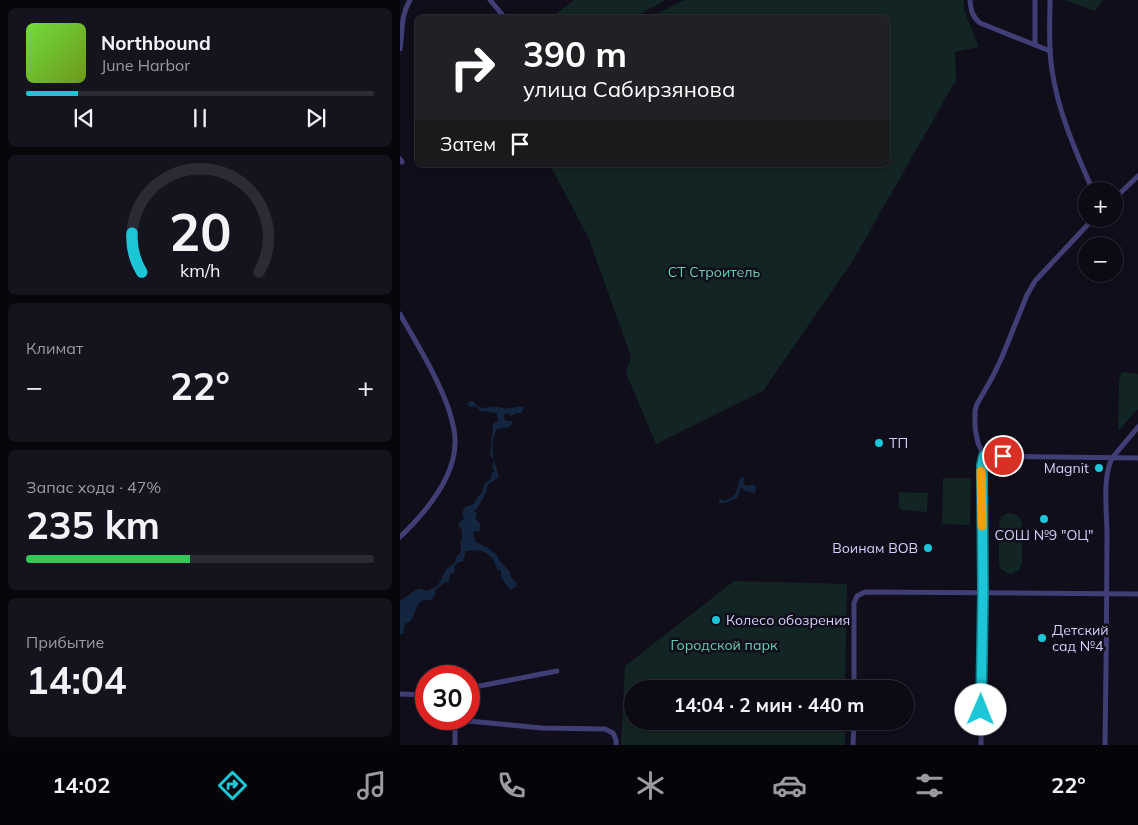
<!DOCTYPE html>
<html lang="ru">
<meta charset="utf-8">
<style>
:root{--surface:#0c0a14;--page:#15131d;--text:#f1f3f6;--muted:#9a9aa0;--line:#2c2b34;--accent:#1cc6d7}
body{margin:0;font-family:Mulish,sans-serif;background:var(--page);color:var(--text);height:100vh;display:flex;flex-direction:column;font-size:19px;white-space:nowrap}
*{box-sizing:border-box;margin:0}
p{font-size:16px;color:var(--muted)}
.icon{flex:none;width:28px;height:28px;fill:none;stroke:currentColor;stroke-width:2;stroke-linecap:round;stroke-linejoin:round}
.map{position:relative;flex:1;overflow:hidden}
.details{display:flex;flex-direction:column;gap:8px;padding:8px;background:#07060b;width:400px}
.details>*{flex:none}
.top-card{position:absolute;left:15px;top:15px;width:475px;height:152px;border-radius:8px;box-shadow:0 2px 8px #0003,0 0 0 1px var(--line);background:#202124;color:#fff;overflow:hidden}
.tools{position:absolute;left:678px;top:182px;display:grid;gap:10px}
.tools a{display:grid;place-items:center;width:45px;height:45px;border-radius:50%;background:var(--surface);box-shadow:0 2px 8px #0003,0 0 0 1px var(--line);font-size:25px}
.speed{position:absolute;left:15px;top:665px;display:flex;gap:10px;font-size:25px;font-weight:700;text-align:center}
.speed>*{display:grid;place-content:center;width:65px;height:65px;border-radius:50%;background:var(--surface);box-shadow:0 2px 8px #0003,0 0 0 1px var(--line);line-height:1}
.speed .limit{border:8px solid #d22;background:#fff;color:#111}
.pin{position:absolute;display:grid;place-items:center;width:42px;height:42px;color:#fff;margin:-21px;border:2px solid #fff;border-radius:50%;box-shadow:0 1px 5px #0007}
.me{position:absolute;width:55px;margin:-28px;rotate:1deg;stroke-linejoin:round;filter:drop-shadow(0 0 4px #0008)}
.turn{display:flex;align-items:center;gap:18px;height:105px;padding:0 25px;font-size:22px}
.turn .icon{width:65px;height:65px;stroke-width:2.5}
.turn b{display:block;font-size:35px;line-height:42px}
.then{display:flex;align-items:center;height:48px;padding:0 25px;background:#0003;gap:10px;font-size:19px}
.big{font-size:38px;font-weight:700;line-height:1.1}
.details .card{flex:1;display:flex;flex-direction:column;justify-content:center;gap:8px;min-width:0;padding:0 18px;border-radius:8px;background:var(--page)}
.details .dial{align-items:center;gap:0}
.dial svg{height:130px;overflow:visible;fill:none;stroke:var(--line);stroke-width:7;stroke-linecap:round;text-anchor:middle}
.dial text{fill:var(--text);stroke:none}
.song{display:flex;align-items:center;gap:15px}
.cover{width:60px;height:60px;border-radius:8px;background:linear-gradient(135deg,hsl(100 70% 55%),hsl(80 70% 35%))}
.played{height:5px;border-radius:2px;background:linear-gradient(90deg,var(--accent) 15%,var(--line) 15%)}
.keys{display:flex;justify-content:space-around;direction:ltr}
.heat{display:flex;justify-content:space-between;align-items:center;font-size:28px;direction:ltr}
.charge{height:8px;border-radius:4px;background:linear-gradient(90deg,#34c759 47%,var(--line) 0)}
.trip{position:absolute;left:224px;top:680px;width:290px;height:50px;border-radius:25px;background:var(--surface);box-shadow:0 2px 8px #0003,0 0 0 1px var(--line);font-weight:700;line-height:50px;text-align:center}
.dock{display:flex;height:80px;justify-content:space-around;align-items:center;background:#050408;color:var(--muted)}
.dock .icon{width:35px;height:35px}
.dock .current{color:var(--accent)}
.dock b{font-size:22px;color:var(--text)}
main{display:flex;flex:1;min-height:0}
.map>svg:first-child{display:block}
.green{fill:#122423}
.water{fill:#13253f}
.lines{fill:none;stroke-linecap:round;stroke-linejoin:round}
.street{stroke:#403e74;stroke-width:5}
.route-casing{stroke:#12818c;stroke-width:12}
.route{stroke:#1cc6d7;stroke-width:9}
.slow{stroke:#f59e0b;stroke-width:9}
.poi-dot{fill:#1cc6d7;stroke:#100e1b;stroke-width:2}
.labels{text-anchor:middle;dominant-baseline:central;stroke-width:5;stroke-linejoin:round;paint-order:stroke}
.park-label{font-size:14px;fill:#65ceb3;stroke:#100e1b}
.poi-label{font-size:14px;fill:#d3cef9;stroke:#100e1b;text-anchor:start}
</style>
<main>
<section class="details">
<div class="card">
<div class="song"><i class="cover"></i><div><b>Northbound</b><p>June Harbor</p></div></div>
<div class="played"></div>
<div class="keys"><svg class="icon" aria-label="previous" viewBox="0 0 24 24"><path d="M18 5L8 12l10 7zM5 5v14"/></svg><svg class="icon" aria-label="pause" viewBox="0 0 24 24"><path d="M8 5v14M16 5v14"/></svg><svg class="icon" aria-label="next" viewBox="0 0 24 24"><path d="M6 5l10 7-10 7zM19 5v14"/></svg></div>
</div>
<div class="card dial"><svg viewBox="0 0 100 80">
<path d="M14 69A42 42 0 1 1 86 69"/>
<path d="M14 69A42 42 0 0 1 8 45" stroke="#1cc6d7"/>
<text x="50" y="56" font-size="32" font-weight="700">20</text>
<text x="50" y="72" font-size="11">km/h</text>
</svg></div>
<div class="card"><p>Климат</p>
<div class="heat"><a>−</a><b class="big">22°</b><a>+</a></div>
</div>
<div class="card"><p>Запас хода · 47%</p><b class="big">235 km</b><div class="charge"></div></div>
<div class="card"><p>Прибытие</p><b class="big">14:04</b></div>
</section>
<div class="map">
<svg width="738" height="745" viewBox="0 0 738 745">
<rect width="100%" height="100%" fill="#100e1b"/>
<!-- green -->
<g class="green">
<path d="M174,0h91l-6,4 -26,13h-81z"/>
<path d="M285,0h279v10l15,37 -24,5 1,28 -104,182 -89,129 -107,53 -30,-71 5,-16 -42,-118 -39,-74h338v-147l-239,-1z"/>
<path d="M664,0h39l-8,11z"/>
<path d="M723,372l15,2v35l-20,22 1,-51 1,-4z"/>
<path d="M543,478h28l-1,47 -28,-1z"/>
<path d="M499,492l29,1 -1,19 -25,-2 -3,-3z"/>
<path d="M607,513h4l6,2 5,7v41l-3,7 -8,4 -4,-1 -6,-4 -2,-4v-41l2,-7z"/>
<path d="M334,581l113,3 -2,105h-213v32h213v24h-224l4,-79z"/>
</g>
<!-- water -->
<g class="water">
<path d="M70,401h3c2,2 4,4 6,6 4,2 8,0 12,0 7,-1 14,3 21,1 5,-1 6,-2 12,-1l-1,3 -2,3h-5l-3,2 -3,1 -1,-2 -3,-1 -2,2 1,5 4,1h4c-1,8 -9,6 -16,8 -9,16 -3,32 2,47 -3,4 -7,5 -10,8 -4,5 -1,3 -3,8 -3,7 -7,15 -12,19l3,3 -2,5 5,4v8l-7,1 3,10 12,6 9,7 2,5 11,12 1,5 6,6 -1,4 -6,3 -9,-13v-6l-4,-2c-5,-16 -14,-21 -31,-18l-3,10 -6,2 -3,3 1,5 -5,4 -1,6 -5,2 -9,8v3l-3,6h-9l-5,4 -7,17 -6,3 -2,10h-3v-34c10,-2 15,-16 26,-9 17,-6 12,-9 20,-21 4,-6 9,-3 10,-13 6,-5 6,-7 4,-14l2,-4v-9l-3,-3v-4l5,-4 -2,-6 3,-6 9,-3 4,-8 4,-3 2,-9 6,-4 2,-7 3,-2 -3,-4 2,-7 -4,-5 3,-31 5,-3 -1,-8 -17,-2 -4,-5 -5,1 -2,-1 -1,-3z"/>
<path d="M344,477l-1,6c3,3 6,4 10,1l3,3 -1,6c-7,-1 -10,-1 -14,-6l-4,11 -12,5h-6v-3l2,-1 3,2c13,-4 13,-11 16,-23z"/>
</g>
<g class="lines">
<!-- street -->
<g class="street">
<path d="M90,0l15,18"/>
<path d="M570,0c1,11 2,16 10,23l70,28"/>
<path d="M635,0v45"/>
<path d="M650,0c0,23 -2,47 2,70 6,42 24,82 41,121"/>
<path d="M0,49c3,-19 0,-32 10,-49"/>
<path d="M0,159l2,3"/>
<path d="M714,199l24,-23"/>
<path d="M0,314c18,32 37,62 49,96 3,11 7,22 6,34 -1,35 -31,70 -55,93"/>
<path d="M584,456l-6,-13 -3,-15v-17l2,-7 16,-28 9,-19 25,-62 8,-14 58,-62"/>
<path d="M584,456l154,2"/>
<path d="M69,688l88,-17"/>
<path d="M454,689v-86l3,-7 8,-4 273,2"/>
<path d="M0,694l26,1"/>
<path d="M55,745v-17l14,-7 73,7 63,1 8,4 3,7v5"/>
<path d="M453,745l1,-24"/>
<path d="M581,745l2,-151 -2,-111v-18l3,-9"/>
<path d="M705,745c1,-70 2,-141 2,-211 0,-23 -5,-55 5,-76l26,-31"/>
</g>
</g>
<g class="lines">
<!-- route casing -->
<g class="route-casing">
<path id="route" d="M581,710l2,-116 -1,-129 2,-9h19"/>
</g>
<!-- route -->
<use href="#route" class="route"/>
<!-- slow -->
<path class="slow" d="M581,471l1,55"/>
</g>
<!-- markers -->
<g class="poi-dot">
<circle cx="479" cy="443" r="5"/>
<circle cx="699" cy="468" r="5"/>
<circle cx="644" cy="519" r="5"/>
<circle cx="528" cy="548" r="5"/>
<circle cx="316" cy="620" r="5"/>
<circle cx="642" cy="638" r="5"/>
</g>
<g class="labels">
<!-- park labels -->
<g class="park-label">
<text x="314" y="272">СТ Строитель</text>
<text x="324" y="645">Городской парк</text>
</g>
<!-- poi labels -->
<g class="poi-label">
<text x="489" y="443">ТП</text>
<text x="689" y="468" text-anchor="end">Magnit</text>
<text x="644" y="535" text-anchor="middle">СОШ №9 "ОЦ"</text>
<text x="518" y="548" text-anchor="end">Воинам ВОВ</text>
<text x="326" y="620">Колесо обозрения</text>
<text x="652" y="630">Детский<tspan x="652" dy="16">сад №4</tspan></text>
</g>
</g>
</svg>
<div class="tools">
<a>+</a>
<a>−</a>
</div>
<div class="speed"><div class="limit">30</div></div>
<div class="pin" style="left:603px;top:456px;background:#d93025"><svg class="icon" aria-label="arrive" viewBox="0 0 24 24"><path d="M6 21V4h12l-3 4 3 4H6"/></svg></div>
<svg class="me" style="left:581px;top:710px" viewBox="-20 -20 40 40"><circle r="19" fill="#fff"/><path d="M0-13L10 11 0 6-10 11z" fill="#1cc6d7"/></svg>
<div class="trip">14:04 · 2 мин · 440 m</div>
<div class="top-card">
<div class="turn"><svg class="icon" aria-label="right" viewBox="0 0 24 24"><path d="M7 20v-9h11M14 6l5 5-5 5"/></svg><div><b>390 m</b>улица Сабирзянова</div></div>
<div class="then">Затем<svg class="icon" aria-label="arrive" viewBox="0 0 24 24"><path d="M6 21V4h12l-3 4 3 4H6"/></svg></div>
</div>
</div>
</main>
<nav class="dock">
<b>14:02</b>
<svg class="icon current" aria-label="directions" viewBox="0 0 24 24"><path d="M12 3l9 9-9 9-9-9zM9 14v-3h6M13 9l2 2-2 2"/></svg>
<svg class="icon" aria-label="music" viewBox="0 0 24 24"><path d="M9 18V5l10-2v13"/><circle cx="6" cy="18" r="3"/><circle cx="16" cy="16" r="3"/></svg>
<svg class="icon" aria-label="phone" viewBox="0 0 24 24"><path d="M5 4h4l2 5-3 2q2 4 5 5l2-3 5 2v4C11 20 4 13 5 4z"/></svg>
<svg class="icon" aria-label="climate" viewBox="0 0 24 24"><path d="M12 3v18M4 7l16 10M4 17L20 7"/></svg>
<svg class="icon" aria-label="car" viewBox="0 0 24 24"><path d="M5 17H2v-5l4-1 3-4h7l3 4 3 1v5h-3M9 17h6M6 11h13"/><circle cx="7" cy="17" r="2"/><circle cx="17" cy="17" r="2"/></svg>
<svg class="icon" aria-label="filters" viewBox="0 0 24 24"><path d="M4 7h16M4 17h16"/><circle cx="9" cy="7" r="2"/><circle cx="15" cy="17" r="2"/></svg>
<b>22°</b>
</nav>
